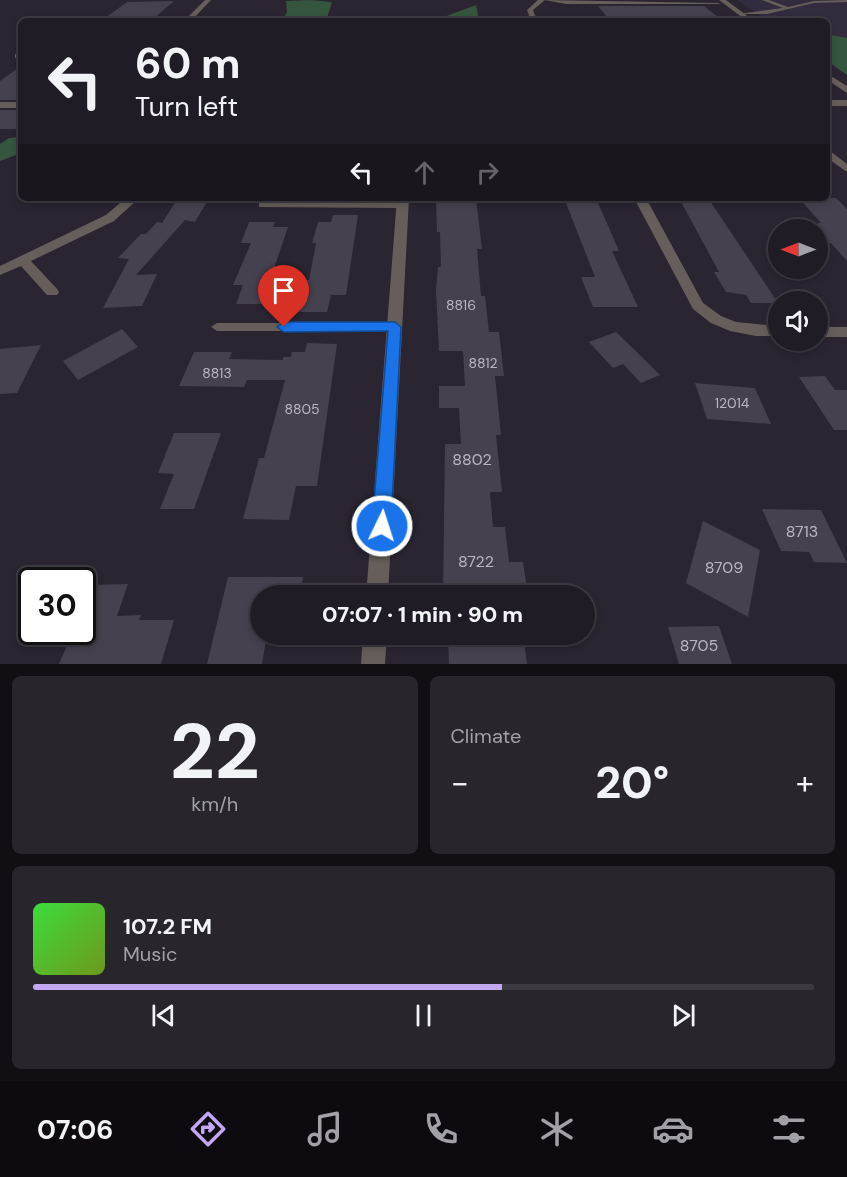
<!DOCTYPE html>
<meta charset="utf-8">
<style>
:root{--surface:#201c25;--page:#28252d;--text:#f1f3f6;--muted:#a2a1a7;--line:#3d3a42;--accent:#c3a7f2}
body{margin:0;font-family:"DM Sans",sans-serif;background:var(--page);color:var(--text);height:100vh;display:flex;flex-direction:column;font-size:22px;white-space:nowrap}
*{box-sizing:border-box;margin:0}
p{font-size:20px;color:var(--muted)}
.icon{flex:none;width:33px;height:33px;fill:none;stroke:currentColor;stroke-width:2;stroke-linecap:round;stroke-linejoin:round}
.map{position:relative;height:664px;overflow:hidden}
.details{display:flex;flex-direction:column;gap:12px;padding:12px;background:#120f14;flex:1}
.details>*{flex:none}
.guide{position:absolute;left:18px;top:18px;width:812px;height:183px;border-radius:9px;box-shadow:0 3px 9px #0003,0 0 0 2px var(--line);background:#201c25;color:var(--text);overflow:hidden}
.needle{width:39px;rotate:270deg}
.fabs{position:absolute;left:768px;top:219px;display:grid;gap:12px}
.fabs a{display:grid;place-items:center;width:60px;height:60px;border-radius:50%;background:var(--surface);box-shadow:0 3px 9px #0003,0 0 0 2px var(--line);font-size:30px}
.speed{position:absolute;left:18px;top:567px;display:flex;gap:12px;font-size:30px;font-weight:700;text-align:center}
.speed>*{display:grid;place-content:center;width:78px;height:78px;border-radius:50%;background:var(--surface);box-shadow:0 3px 9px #0003,0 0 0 2px var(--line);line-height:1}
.speed .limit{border:3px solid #111;border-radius:9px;background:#fff;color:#111}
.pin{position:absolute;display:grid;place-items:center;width:51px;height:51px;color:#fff;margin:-62px -26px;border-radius:50% 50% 50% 0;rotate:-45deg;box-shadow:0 0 6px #0007}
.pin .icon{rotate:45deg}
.me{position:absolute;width:66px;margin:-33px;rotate:4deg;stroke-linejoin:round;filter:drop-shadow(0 0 4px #0008)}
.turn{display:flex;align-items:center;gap:21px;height:126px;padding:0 18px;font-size:27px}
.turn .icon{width:78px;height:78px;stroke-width:2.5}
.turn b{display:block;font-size:42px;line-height:51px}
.lanes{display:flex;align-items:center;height:57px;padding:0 18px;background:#0003;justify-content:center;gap:30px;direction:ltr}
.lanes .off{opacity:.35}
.big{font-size:45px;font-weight:800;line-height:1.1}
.details .tile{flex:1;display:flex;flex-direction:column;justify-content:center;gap:9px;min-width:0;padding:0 21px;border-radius:9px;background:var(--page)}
.details .dial{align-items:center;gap:0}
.dial b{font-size:78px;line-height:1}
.song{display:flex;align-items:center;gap:18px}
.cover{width:72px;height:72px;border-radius:9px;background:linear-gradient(135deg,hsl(120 70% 55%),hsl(80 70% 35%))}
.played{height:6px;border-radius:3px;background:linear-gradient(90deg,var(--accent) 60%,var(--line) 60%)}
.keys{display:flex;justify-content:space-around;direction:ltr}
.heat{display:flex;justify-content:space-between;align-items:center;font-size:33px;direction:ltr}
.details .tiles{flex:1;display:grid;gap:12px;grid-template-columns:1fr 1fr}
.tile:last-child{grid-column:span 2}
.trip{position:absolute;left:250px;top:585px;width:345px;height:60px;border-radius:30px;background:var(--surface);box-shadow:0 3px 9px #0003,0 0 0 2px var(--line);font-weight:800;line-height:60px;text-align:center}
.tab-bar{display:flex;height:96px;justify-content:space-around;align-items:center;background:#0d0b0f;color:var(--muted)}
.tab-bar .icon{width:42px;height:42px}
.tab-bar .on{color:var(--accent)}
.tab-bar b{font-size:27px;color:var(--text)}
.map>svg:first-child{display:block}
.built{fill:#332c3e}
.green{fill:#35553e}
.building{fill:#46414f}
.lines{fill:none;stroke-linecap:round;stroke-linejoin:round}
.service{fill:#655e5a;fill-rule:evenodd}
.minor{fill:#655e5a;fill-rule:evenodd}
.route{fill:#1a73e8;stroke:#114b97;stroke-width:1.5}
.labels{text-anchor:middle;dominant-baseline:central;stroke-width:6;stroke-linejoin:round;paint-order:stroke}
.number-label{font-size:14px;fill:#bab7c0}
.near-number-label{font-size:16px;fill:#bab7c0}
</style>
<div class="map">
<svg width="847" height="664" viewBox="0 0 847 664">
<rect width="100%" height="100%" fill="#2a2531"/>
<!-- built -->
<path class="built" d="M737,0h110v75l-20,-14 -1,-40h-58z"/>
<!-- green -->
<g class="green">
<path d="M310,0l22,2 -6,19h-44l5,-9 -1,-11z"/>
<path d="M476,5l3,16h-46z"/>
<path d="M826,34l21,4v37l-20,-14z"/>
<path d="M21,137v16l-21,8v-17l9,-6z"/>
</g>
<!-- building -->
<g class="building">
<path d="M174,1l-21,18 -48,-1 22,-16z"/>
<path d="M598,6h106l15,12 -112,-1z"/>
<path d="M21,66v34h-21v-19z"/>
<rect x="0" y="110" width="21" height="19"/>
<path d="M178,198h31l-14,24 -10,-2 -49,55 21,-1 -15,32 -39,2 26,-49 -11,-1 23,-24h5l11,-12 5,1z"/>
<path d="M436,198h40l6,51h-5l4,47h4l4,36h10l5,44h-9l6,59h-5l6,57h-12l3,35h12l4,35h14l5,34h-85l2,-152h16l-2,-36h-20v-22h26l-2,-35h-24l-3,-61 2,-23h3l-1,-35h-3z"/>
<path d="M564,198h32l23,53h-7l26,56h-45l-12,-30h14z"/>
<path d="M679,198h29l70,105h-27l-5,-8 -20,-3 -12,-20h5z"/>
<path d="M799,198h37l11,11v52l-16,-18h-13v-20h3z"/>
<path d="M333,215h25l-12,80h-15l-4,17h-32l8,-32h6l7,-37h-4l6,-21h13z"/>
<path d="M249,222h26l-2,5h15l-26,77h-26l7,-19h-10l18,-42h-10z"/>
<path d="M122,329l16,18 -60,33 -15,-19z"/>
<path d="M616,332l27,26 17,17 -19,8 -18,-19 -10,4 -24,-26z"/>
<path d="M307,343l30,1 -20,142h-21l-7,34 -46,-1 16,-61h5l21,-78h-38l-3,7 -65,-1 15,-34h38l-3,7 54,1v-3h8l1,-5h13z"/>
<path d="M41,345l-24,48 -17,1v-45z"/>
<path d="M825,376l10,14h12v40h-13l-35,-53z"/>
<path d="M695,383l60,5 16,36 -64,-5z"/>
<path d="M174,433h47l-27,76h-34l14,-35 -16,-1z"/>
<path d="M762,509l59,1 26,53 -33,-1 -5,-10 -28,-1z"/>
<path d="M703,521l57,29 -12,67 -62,-34z"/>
<path d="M228,577h75l-3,19h-39v38h6l-5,30h-55z"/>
<path d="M128,584l-11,32 24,-1 -2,5h35l-13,44h-102l14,-32h9v-25l10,-22z"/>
<path d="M719,626l13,38h-53l-11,-37z"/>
<path d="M448,634h75l4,30h-78z"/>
</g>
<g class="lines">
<!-- service -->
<g class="service">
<path d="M544,0l174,3 2,1h-154z"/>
<path d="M762,0h7l19,7 26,-6 33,-1v2l-33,1 -47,11h-29l45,-6z"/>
<path d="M262,202h141l5,3 -5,3 -144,-1v-4z"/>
<path d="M217,323h178l6,4 -6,4h-178l-6,-4z"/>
</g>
<!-- minor -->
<g class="minor">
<path d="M205,0h6l-20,21h-7z"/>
<path d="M538,0h7l-12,10 4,11h-6l-4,-11z"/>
<path d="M719,0h7l28,21h-7z"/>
<rect x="15" y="54" width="6" height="4"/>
<path d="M826,73l21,13v7l-21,-14z"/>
<rect x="826" y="100" width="21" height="6"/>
<rect x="0" y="102" width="21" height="6"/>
<path d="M826,148l21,16v8l-21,-15z"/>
<path d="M126,198h13l-25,23 -83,40 26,28 2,3 -2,3h-10l-26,-29 -21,9v-9l106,-51z"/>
<path d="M397,198h12l-21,398h-22z"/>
<path d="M634,198h12l57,105 18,13 15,6 42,4v10h-22l-26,-5 -19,-8 -18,-14z"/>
<rect x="818" y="327" width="29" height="10"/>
<path d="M363,634h24l-2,30h-24z"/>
</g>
</g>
<!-- route -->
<path class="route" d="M284,322h111l6,5 -10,199 -3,6 -6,3 -7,-3 -3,-6 16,-195 -104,1 -7,-5z"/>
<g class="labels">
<!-- number labels -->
<g class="number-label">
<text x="461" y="305">8816</text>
<text x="483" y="363">8812</text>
<text x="217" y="373">8813</text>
<text x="732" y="403">12014</text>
<text x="302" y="409">8805</text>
</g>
<!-- near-number labels -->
<g class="near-number-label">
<text x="472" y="459">8802</text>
<text x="802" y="531">8713</text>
<text x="476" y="561">8722</text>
<text x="724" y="567">8709</text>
<text x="699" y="645">8705</text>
</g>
</g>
</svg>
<div class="fabs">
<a><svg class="needle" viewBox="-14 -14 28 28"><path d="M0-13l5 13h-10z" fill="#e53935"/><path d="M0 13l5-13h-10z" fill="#a2a1a7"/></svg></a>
<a><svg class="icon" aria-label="sound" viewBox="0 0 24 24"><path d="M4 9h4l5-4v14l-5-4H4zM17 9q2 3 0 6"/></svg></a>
</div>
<div class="speed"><div class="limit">30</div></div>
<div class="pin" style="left:284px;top:327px;background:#d93025"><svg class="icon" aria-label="arrive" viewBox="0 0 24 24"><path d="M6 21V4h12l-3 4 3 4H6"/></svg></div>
<svg class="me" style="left:382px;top:526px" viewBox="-20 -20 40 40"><circle r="17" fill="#1a73e8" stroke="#fff" stroke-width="3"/><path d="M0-11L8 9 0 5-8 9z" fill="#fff"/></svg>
<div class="trip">07:07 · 1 min · 90 m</div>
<div class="guide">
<div class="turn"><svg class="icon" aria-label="left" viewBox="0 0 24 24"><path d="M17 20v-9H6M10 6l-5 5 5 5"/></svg><div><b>60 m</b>Turn left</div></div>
<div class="lanes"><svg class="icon" aria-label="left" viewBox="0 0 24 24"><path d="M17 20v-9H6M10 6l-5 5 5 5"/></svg><svg class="icon off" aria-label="ahead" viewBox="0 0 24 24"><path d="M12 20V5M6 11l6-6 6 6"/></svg><svg class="icon off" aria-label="right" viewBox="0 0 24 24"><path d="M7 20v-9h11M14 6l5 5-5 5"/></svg></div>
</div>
</div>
<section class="details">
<div class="tiles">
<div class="tile dial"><b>22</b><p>km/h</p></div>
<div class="tile"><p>Climate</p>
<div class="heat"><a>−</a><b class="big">20°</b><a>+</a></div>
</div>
<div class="tile">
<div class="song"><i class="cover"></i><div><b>107.2 FM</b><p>Music</p></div></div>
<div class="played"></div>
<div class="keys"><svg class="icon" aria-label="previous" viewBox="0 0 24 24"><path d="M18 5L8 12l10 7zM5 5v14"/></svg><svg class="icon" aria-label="pause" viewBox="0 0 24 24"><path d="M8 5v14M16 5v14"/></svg><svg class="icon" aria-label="next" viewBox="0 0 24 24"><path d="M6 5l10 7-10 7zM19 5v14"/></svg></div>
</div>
</div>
</section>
<nav class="tab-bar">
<b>07:06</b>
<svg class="icon on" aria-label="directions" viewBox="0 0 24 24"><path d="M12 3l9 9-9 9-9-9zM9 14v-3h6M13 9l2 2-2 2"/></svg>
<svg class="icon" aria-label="music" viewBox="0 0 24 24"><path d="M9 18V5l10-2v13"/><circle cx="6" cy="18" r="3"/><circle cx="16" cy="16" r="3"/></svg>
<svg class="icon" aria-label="phone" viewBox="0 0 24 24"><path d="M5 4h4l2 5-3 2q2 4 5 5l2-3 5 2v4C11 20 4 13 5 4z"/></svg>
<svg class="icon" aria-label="climate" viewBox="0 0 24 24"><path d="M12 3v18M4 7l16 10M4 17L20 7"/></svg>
<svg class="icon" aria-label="car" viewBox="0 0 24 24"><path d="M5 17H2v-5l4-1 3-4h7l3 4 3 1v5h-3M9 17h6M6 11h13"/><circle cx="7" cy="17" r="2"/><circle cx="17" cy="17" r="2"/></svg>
<svg class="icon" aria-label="filters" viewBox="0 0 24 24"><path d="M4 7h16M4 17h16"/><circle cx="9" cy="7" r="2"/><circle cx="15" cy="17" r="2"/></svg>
</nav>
